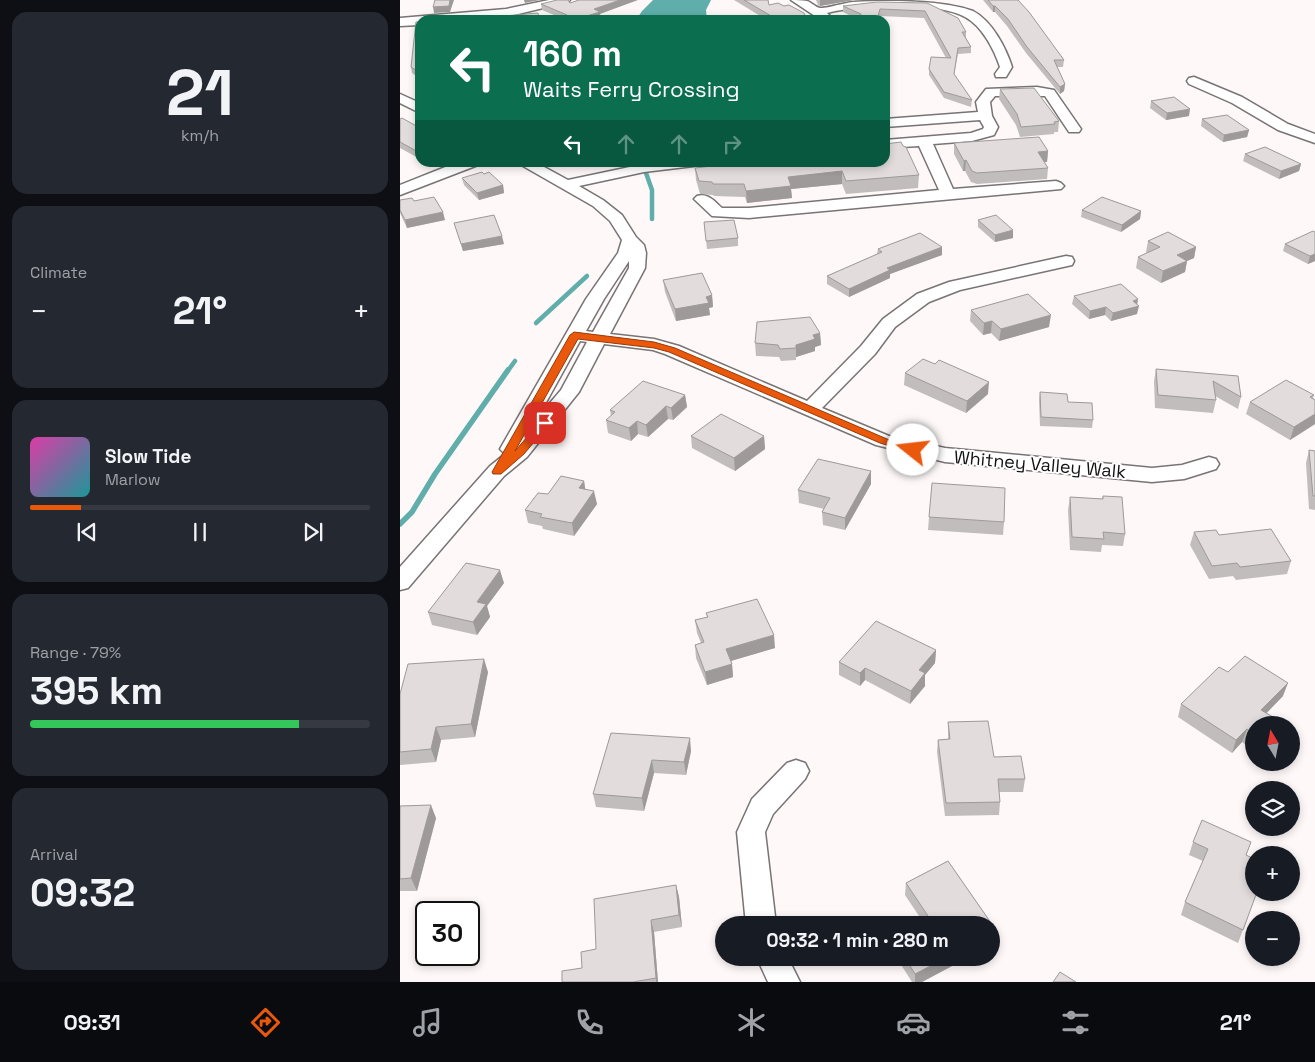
<!DOCTYPE html>
<meta charset="utf-8">
<style>
:root{--surface:#171b24;--page:#242831;--text:#f1f3f6;--muted:#9ea1a6;--line:#363941;--accent:#ea580c}
body{margin:0;font-family:"Space Grotesk",sans-serif;background:var(--page);color:var(--text);height:100vh;display:flex;flex-direction:column;font-size:19px;white-space:nowrap}
*{box-sizing:border-box;margin:0}
p{font-size:16px;color:var(--muted)}
.icon{flex:none;width:28px;height:28px;fill:none;stroke:currentColor;stroke-width:2;stroke-linecap:round;stroke-linejoin:round}
.map{position:relative;flex:1;overflow:hidden}
.side{display:flex;flex-direction:column;gap:12px;padding:12px;background:#0d0f14;width:400px}
.side>*{flex:none}
.guide{position:absolute;left:15px;top:15px;width:475px;height:152px;border-radius:15px;box-shadow:0 2px 8px #0003;background:#0b6e4f;color:#fff;overflow:hidden}
.needle{width:32px;rotate:350deg}
.controls{position:absolute;left:845px;top:716px;display:grid;gap:10px}
.controls a{display:grid;place-items:center;width:55px;height:55px;border-radius:50%;background:var(--surface);box-shadow:0 2px 8px #0003;font-size:25px}
.speed{position:absolute;left:15px;top:901px;display:flex;gap:10px;font-size:25px;font-weight:700;text-align:center}
.speed>*{display:grid;place-content:center;width:65px;height:65px;border-radius:50%;background:var(--surface);box-shadow:0 2px 8px #0003;line-height:1}
.speed .limit{border:2px solid #111;border-radius:8px;background:#fff;color:#111}
.pin{position:absolute;display:grid;place-items:center;width:42px;height:42px;color:#fff;margin:-21px;border-radius:10px;box-shadow:0 2px 8px #0006}
.me{position:absolute;width:55px;margin:-28px;rotate:286deg;stroke-linejoin:round;filter:drop-shadow(0 0 4px #0008)}
.turn{display:flex;align-items:center;gap:18px;height:105px;padding:0 25px;font-size:22px}
.turn .icon{width:65px;height:65px;stroke-width:2.5}
.turn b{display:block;font-size:35px;line-height:42px}
.lanes{display:flex;align-items:center;height:48px;padding:0 25px;background:#0003;justify-content:center;gap:25px;direction:ltr}
.lanes .off{opacity:.35}
.big{font-size:38px;font-weight:700;line-height:1.1}
.side .card{flex:1;display:flex;flex-direction:column;justify-content:center;gap:8px;min-width:0;padding:0 18px;border-radius:15px;background:var(--page)}
.side .dial{align-items:center;gap:0}
.dial b{font-size:65px;line-height:1}
.song{display:flex;align-items:center;gap:15px}
.cover{width:60px;height:60px;border-radius:8px;background:linear-gradient(135deg,hsl(320 70% 55%),hsl(180 70% 35%))}
.played{height:5px;border-radius:2px;background:linear-gradient(90deg,var(--accent) 15%,var(--line) 15%)}
.keys{display:flex;justify-content:space-around;direction:ltr}
.heat{display:flex;justify-content:space-between;align-items:center;font-size:28px;direction:ltr}
.charge{height:8px;border-radius:4px;background:linear-gradient(90deg,#34c759 79%,var(--line) 0)}
.trip{position:absolute;left:315px;top:916px;width:285px;height:50px;border-radius:25px;background:var(--surface);box-shadow:0 2px 8px #0003;font-weight:700;line-height:50px;text-align:center}
.tab-bar{display:flex;height:80px;justify-content:space-around;align-items:center;background:#090b0e;color:var(--muted)}
.tab-bar .icon{width:35px;height:35px}
.tab-bar .on{color:var(--accent)}
.tab-bar b{font-size:22px;color:var(--text)}
main{display:flex;flex:1;min-height:0}
.map>svg:first-child{display:block}
.water{fill:#60aeab}
.lines{fill:none;stroke-linecap:round;stroke-linejoin:round}
.stream-far1{stroke:#60aeab;stroke-width:4.5}
.stream{stroke:#60aeab;stroke-width:5.5}
.street-casing{stroke:#787374;stroke-width:3}
.street{fill:#fff;fill-rule:evenodd}
.wall{fill:#c2bdbd}
.shaded-wall{fill:#9e9a9a}
.building{fill:#e2dcdc;stroke:#9e9a9a}
.route{fill:#ea580c;stroke:#983908}
.labels{text-anchor:middle;dominant-baseline:central;stroke-width:4;stroke-linejoin:round;paint-order:stroke}
.street-label{font-size:18px;fill:#131111;stroke:#fff}
</style>
<main>
<section class="side">
<div class="card dial"><b>21</b><p>km/h</p></div>
<div class="card"><p>Climate</p>
<div class="heat"><a>−</a><b class="big">21°</b><a>+</a></div>
</div>
<div class="card">
<div class="song"><i class="cover"></i><div><b>Slow Tide</b><p>Marlow</p></div></div>
<div class="played"></div>
<div class="keys"><svg class="icon" aria-label="previous" viewBox="0 0 24 24"><path d="M18 5L8 12l10 7zM5 5v14"/></svg><svg class="icon" aria-label="pause" viewBox="0 0 24 24"><path d="M8 5v14M16 5v14"/></svg><svg class="icon" aria-label="next" viewBox="0 0 24 24"><path d="M6 5l10 7-10 7zM19 5v14"/></svg></div>
</div>
<div class="card"><p>Range · 79%</p><b class="big">395 km</b><div class="charge"></div></div>
<div class="card"><p>Arrival</p><b class="big">09:32</b></div>
</section>
<div class="map">
<svg width="915" height="982" viewBox="0 0 915 982">
<rect width="100%" height="100%" fill="#fef8f8"/>
<!-- water -->
<path class="water" d="M253,0h58l-5,10 1,10h-71l6,-9z"/>
<g class="lines">
<!-- stream-far1 -->
<g class="stream-far1">
<path d="M246,173l6,17v29"/>
<path d="M136,323l51,-47"/>
<path d="M107,372l8,-11"/>
</g>
<!-- stream -->
<path class="stream" d="M0,524l12,-12 23,-38 73,-104"/>
<!-- street casing -->
<g class="street-casing">
<g id="street">
<path d="M149,0h21l-2,2 -62,15 -39,3h-47v5l-20,1v-8l106,-9z"/>
<path d="M391,0c5,0 11,0 16,1 4,1 8,6 13,7 5,1 27,-6 34,-6 32,-2 90,-2 119,9 19,10 33,37 39,56l-6,10h-10l-1,-3 5,-7c-6,-18 -18,-41 -35,-50 -28,-16 -107,-12 -138,-4l7,7h-13z"/>
<path d="M794,77l48,20 46,27 27,10v9l-37,-13 -46,-27 -43,-19 -2,-3 2,-3z"/>
<path d="M637,87l17,3 27,39 -2,3h-10l-24,-36h-50l-5,6 2,14 6,11 -4,8 -22,6 -39,3 20,45 103,-8 5,2 3,3 -3,3 -312,29 -37,-2 -18,-17 3,-3c11,-3 17,5 25,12h27l190,-18 -20,-44 -34,2v-8l86,-7 12,-4 1,-2 -4,-7 -95,7v-8l93,-7 -2,-10 10,-13z"/>
<path d="M0,94l20,9v10l-20,-10z"/>
<path d="M58,162h22l-2,3 -78,30v-10z"/>
<path d="M116,162h19l33,18 76,-16 57,-2 -7,4 -50,6 -65,14 24,14 19,15 14,22 8,8 2,8 -1,15 -35,66 44,5 25,7 128,55 54,-55 22,-27 34,-25 32,-12 117,-26 6,1 2,4 -2,4 -112,25 -31,12 -34,25 -20,27 -53,54 67,28 56,12 207,20 30,-3 27,-8 7,2 3,5 -3,5 -32,10 -32,3 -207,-20 -69,-17 -211,-91 -12,-4 -49,-6 -25,48 -52,65 -23,19 -96,112 -8,2v-23l90,-101 15,-12 -5,-5 86,-150 32,-46 4,-13 -12,-19 -17,-15zM229,261v7l-36,64 -7,-1 18,-32zM180,341l7,1 -26,48 -23,27z"/>
<path d="M396,760l9,3 4,8 -4,8 -32,35 -8,18 11,93h-30l-9,-93 15,-33 35,-36z"/>
<path d="M357,958h31l12,24h-32z"/>
</g>
</g>
<!-- street -->
<use href="#street" class="street"/>
</g>
<!-- wall -->
<g class="wall">
<path d="M334,0h34l1,5 38,15h-40z"/>
<path d="M416,0h48h-10l-34,6 -2,-1z"/>
<path d="M583,0h35l46,60 -1,7h-6l8,17 -1,7 -4,3 -34,-41 -19,-27 -12,-14h-2z"/>
<path d="M170,3l30,11 1,4 -6,2h-29l-24,-10 -1,-6z"/>
<path d="M527,3l39,29v6l5,9v6l-13,1 -4,21 18,25 -1,7 -27,-9 -15,-23v-6l17,-11 -22,-40 -44,-2 -21,4 -16,-8v-6z"/>
<path d="M20,22v57l-8,-6 -1,-6z"/>
<path d="M600,89l59,32 -1,11h-4v2l-34,3 -4,-12 -17,-26z"/>
<path d="M751,101l38,15 -23,4 -16,-12z"/>
<path d="M0,119l20,9v31l-20,-11z"/>
<path d="M802,119l47,11 -2,7 -24,5 -22,-16z"/>
<path d="M554,143l94,8 -1,11h-3l4,6 -1,11 -70,5 -6,-2 -6,-11h-2l-9,-17z"/>
<path d="M845,154l56,10 -2,7 -20,8 -36,-18z"/>
<path d="M320,165l199,10 -1,13 -72,6 -4,-10 -51,5 1,9 -45,5 -2,-6 -31,-1 -1,-1 -13,-1 -4,-14 -1,-12z"/>
<path d="M84,174l19,11 1,8 -25,7 -15,-15 -2,-7z"/>
<path d="M0,200l14,1 31,19 -38,8 -7,-15z"/>
<path d="M682,210l59,1 -1,8 -19,13 -40,-15z"/>
<path d="M578,220l35,18 -18,4 -17,-15z"/>
<path d="M304,222l34,16v8l-31,3z"/>
<path d="M54,223l50,21 -41,7z"/>
<path d="M915,232v29l-7,3 -25,-13 2,-7z"/>
<path d="M748,241l48,6 -2,11 -7,3 -2,11 -24,11 -25,-15 2,-11 9,-4 -1,-1z"/>
<path d="M478,249l64,6 -52,19v4l-41,19 -22,-13v-8l50,-22z"/>
<path d="M263,280l49,15 1,12 -4,1 1,7 -34,6 -11,-29z"/>
<path d="M674,296l63,9v9l-26,7 -6,-6 -16,4 -17,-15z"/>
<path d="M571,310l78,17 -50,14 -8,-8 -8,2 -13,-14z"/>
<path d="M420,333l1,12 -6,2v4l-19,6v3l-15,1 -2,-4 -23,-1 -1,-13z"/>
<path d="M535,364l53,30 -22,19 -62,-28 1,-12z"/>
<path d="M756,369l82,7 3,21 -3,12 -23,-13 1,4 -3,13 -58,-5 -1,-27z"/>
<path d="M640,392l28,10 25,18 -1,8 -52,-2 -1,-26z"/>
<path d="M285,395l2,12 -14,13 -5,-1 -20,18 -10,-3 -7,7 -23,-8 -2,-13 5,-4 -1,-6z"/>
<path d="M914,395l-1,3 2,2v24l-25,16 -44,-26 4,-12z"/>
<path d="M291,436h73l1,13 -30,22 -43,-23z"/>
<path d="M909,450l6,1v59l-6,-1 -3,-46z"/>
<path d="M184,481l1,8 12,15 -23,32 -31,-7 -1,-3 -14,-3 -3,-13 23,-16z"/>
<path d="M471,484l-26,46 -22,-5 -1,-13 2,-3 -25,-6 -1,-13z"/>
<path d="M703,496l22,38 -2,12 -21,-1 -1,7 -31,-2 -2,-40 2,-13 32,2z"/>
<path d="M529,517l75,5 -1,13 -75,-5z"/>
<path d="M794,532l25,3 72,26 -4,13 -51,6 -3,-4 -24,3 -19,-34z"/>
<path d="M104,583l-17,23 3,11 -13,18 -45,-10 -4,-13z"/>
<path d="M306,613l69,35 -44,13 1,3 1,13 -26,8 -11,-27 -1,-13 6,-2 -4,-10 -2,-13 12,-3z"/>
<path d="M536,650l-1,13 -10,12v11l-15,18 -45,-24 -5,6 -21,-11v-13z"/>
<path d="M88,672l-13,65 -34,3 -5,22 -36,3v-71z"/>
<path d="M828,672l55,24 -17,17 7,4 -3,8h-16v20l-3,3 -9,-6 -10,11 -54,-36 3,-13z"/>
<path d="M548,722l46,35 31,22 -2,13h-24l1,10 -1,13 -54,1 -8,-64 1,-12 10,-1z"/>
<path d="M211,733l80,18 -5,24 -32,-2 -10,38 -48,-4 -3,-13z"/>
<path d="M0,806l36,12 -19,73h-17z"/>
<path d="M793,842l53,13 11,37 -19,51 -57,-28 4,-13 18,-41 -14,-6z"/>
<path d="M548,861l48,69 -1,12 -4,2v-19h-66l-20,-30 1,-12z"/>
<path d="M276,885l3,12 3,30 -28,5 4,50h-96l20,-14 14,-19z"/>
<path d="M500,958h67l-45,24h-10l-12,-19z"/>
</g>
<!-- shaded-wall -->
<g class="shaded-wall">
<path d="M50,0h4l-4,12 -16,1 -1,-6z"/>
<path d="M124,0h16l-15,3z"/>
<path d="M220,0h18l-38,14 1,4 -6,2h-15v-2l14,-9z"/>
<path d="M420,0h34l-34,6z"/>
<rect x="593" y="6" width="2" height="6"/>
<path d="M172,16v4h-3l-1,-2z"/>
<path d="M665,84l-1,7 -4,3v-7z"/>
<path d="M790,109l-1,7 -23,4 1,-7z"/>
<path d="M849,130l-2,7 -24,5 1,-7z"/>
<path d="M648,151l-1,11 -10,1 1,-11z"/>
<path d="M566,160l-1,11h-2l1,-10z"/>
<path d="M901,164l-2,7 -20,8 2,-8z"/>
<path d="M442,171v13l-51,5 1,9 -45,5 -1,-12 42,-14z"/>
<path d="M103,185l1,8 -25,7 -2,-7z"/>
<path d="M741,211l-1,8 -19,13 1,-7z"/>
<path d="M43,212l2,8 -38,8 -2,-8z"/>
<path d="M613,230v8l-18,4v-7z"/>
<path d="M102,236l2,8 -41,7 -2,-7z"/>
<path d="M542,247v8l-52,19v4l-41,19v-8l38,-21z"/>
<path d="M796,247l-2,11 -7,3 -2,11 -24,11 2,-12 14,-16z"/>
<path d="M915,254v7l-7,3 2,-8z"/>
<path d="M312,295l1,12 -4,1 1,7 -34,6 -1,-12 31,-12z"/>
<path d="M738,299l-1,8 2,-1 -2,8 -26,7 2,-8 20,-12z"/>
<path d="M706,307l-1,8 -16,4 1,-8z"/>
<path d="M651,315l-2,12 -50,14 2,-12z"/>
<path d="M592,321l-1,12 -8,2 1,-12z"/>
<path d="M420,333l1,12 -6,2v4l-19,6v3v-15l17,-10z"/>
<path d="M589,382l-1,12 -22,19 1,-12z"/>
<path d="M285,395l2,12 -14,13 -2,-12z"/>
<path d="M266,406l2,13 -20,18 -2,-12z"/>
<path d="M915,414v10l-25,16 4,-13z"/>
<path d="M237,421l1,13 -7,7 -2,-13z"/>
<path d="M364,436l1,13 -30,22 -1,-13z"/>
<path d="M471,471v13l-26,46v-12z"/>
<path d="M184,481l2,12 -7,-5z"/>
<path d="M194,491l3,13 -23,32 -2,-13z"/>
<path d="M100,570l4,13 -17,23 3,11 -13,18 -4,-13 4,-20z"/>
<path d="M374,635l1,13 -48,14 -1,-13z"/>
<path d="M536,650l-1,13 -10,12v11l-15,18 1,-13 8,-21z"/>
<path d="M84,659l4,13 -13,65 -4,-13z"/>
<path d="M332,664l1,13 -26,8 -2,-13z"/>
<path d="M465,668v12l-5,6v-13z"/>
<path d="M888,683l-5,13 -26,27 4,-13z"/>
<path d="M873,717l-3,8h-5z"/>
<path d="M36,727l5,13 -5,22 -5,-13z"/>
<path d="M847,729l-5,13 -10,11 4,-13z"/>
<path d="M290,738l1,13 -5,24 -2,-13z"/>
<path d="M252,760l2,13 -10,38 -2,-13z"/>
<path d="M31,805l5,13 -19,73 -6,-13z"/>
<path d="M276,885l3,12 3,30 -3,-12z"/>
<path d="M251,920l3,12 4,50h-2v-4z"/>
<path d="M596,930l-1,12 -4,2v-11z"/>
<path d="M546,958h21l-45,24h-7v-8z"/>
</g>
<!-- building -->
<g class="building">
<path d="M35,0h15l-1,6 -16,1z"/>
<path d="M157,0h11l2,3 9,-3h41l-26,9 6,3 -20,6 1,2 -9,-4 -4,2 -1,-3 -26,-11z"/>
<path d="M344,0h24l1,5 9,-2 6,3 5,-1 15,8 3,7h-29z"/>
<path d="M588,0h30l11,12 35,48h-10l11,24 -5,3 -33,-40 -19,-28 -13,-13h-2z"/>
<path d="M477,2l50,1 31,15 8,14h-4l9,15 -13,1 -4,26 18,26 -28,-8 -15,-23 2,-12 20,1 -26,-47 -45,-2 -3,11h-18l2,-6 -18,-8z"/>
<path d="M138,13l1,7h-34l-1,-4z"/>
<path d="M31,16h17l-1,4h-17z"/>
<path d="M16,22h4v51l-9,-6z"/>
<path d="M634,88l25,33 -5,1 1,2 -34,3 -4,-13 -17,-25z"/>
<path d="M774,97l16,12 -23,4 -16,-12z"/>
<path d="M827,115l22,15 -25,5 -22,-16z"/>
<path d="M2,118l18,10v25l-20,-11v-23z"/>
<path d="M639,137l9,14 -10,1 10,16 -71,5 -5,-2 -6,-11 -2,1 -10,-18z"/>
<path d="M501,142l2,4 3,1 13,28 -73,6 -4,-10 -54,6 3,9 -45,5 -2,-7h-31l-1,-2 -13,-1 -4,-13 25,-3 1,-3h164v-18z"/>
<path d="M865,147l36,17 -20,7 -36,-17z"/>
<path d="M82,172l2,2 5,-2 14,13 -26,8 -15,-15z"/>
<path d="M34,197l9,15 -38,8 -5,-10v-10l12,-2 2,3z"/>
<path d="M702,197l39,14 -19,14 -40,-15z"/>
<path d="M94,215l8,21 -41,8 -7,-21z"/>
<path d="M596,215l17,15 -18,5 -17,-15z"/>
<path d="M334,220l4,18 -32,3 -2,-19z"/>
<path d="M913,231l2,1v22l-5,2 -25,-12z"/>
<path d="M768,232l28,15 -19,8 10,6 -24,10 -25,-14 22,-10 -12,-6z"/>
<path d="M520,233l22,14 -55,21 3,2 -41,19 -22,-13 55,-24 -4,-3z"/>
<path d="M302,273l10,22 -6,2 3,6 -34,6 -12,-29z"/>
<path d="M721,284l17,15 -5,2 6,5 -26,7 -7,-6 -16,4 -16,-15z"/>
<path d="M628,294l23,21 -50,14 -9,-8 -8,2 -13,-13z"/>
<path d="M410,317l10,16 -7,2 2,4 -19,6v3l-16,1 -2,-4 -23,-2 2,-21z"/>
<path d="M523,359l12,5 4,-4 50,22 -22,19 -62,-28z"/>
<path d="M756,369l82,7 3,21 -28,-16 3,19 -58,-5z"/>
<path d="M886,380l28,15 -4,2 5,3v14l-21,13 -44,-25z"/>
<path d="M243,381l42,14 -14,13 -5,-2 -20,19 -9,-4 -8,7 -23,-8 9,-8 -5,-2z"/>
<path d="M640,392l27,2 1,8 24,1 1,17 -52,-3z"/>
<path d="M321,414l43,22 -30,22 -43,-22z"/>
<path d="M909,450l6,1v45h-2z"/>
<path d="M418,459l53,12 -26,47 -23,-6 8,-14 -32,-8z"/>
<path d="M161,476l23,5 -5,7 15,3 -22,32 -32,-6 2,-3 -17,-4 13,-17 10,1z"/>
<path d="M532,483l73,5 -1,34 -75,-5z"/>
<path d="M703,496l19,1 3,37 -22,-2 1,7 -32,-2 -2,-40 33,2z"/>
<path d="M871,529l20,32 -51,6 -3,-4 -25,3 -18,-34 22,-2 3,5z"/>
<path d="M66,563l34,7 -23,32 9,2 -13,18 -45,-10z"/>
<path d="M357,599l17,36 -48,14 6,15 -27,8 -10,-27 9,-3 -9,-22 13,-3 -2,-4z"/>
<path d="M476,621l60,29 -17,20 6,3 -14,18 -46,-23 -5,5 -21,-11z"/>
<path d="M845,656l43,27 -27,27 12,7 -8,8h-11v9l-7,-5 -11,11 -55,-36 38,-37 9,5z"/>
<path d="M84,659l-13,65 -35,3 -5,22 -31,3v-58l8,-30z"/>
<path d="M588,721l6,36 27,-1 4,23h-27l2,23 -54,1 -8,-63 12,-1 -2,-17z"/>
<path d="M211,733l79,5 -6,24 -32,-2 -10,38 -49,-4z"/>
<path d="M31,805l-20,73 -11,1v-73z"/>
<path d="M802,820l49,22 -5,13 8,4v33h3l-14,38 -58,-28 23,-53 -15,-7z"/>
<path d="M548,861l48,69 -5,3v-8h-57l-28,-42z"/>
<path d="M276,885l3,30 -28,5 5,58 -23,4h-71v-11l20,-3 -1,-16 15,-3 -2,-50z"/>
<path d="M505,958h41l-31,16z"/>
<path d="M660,972l16,10h-23z"/>
</g>
<!-- route -->
<path class="route" d="M174,332l80,10 21,6 212,91 30,8 2,3 -6,3 -33,-10 -211,-91 -15,-4 -76,-9 -63,112 26,-30h8l1,2 -26,31 -23,20h-8l-1,-2 78,-137z"/>
<g class="labels">
<!-- street labels -->
<g class="street-label">
<text transform="translate(640 464) rotate(5)">Whitney Valley Walk</text>
</g>
</g>
</svg>
<div class="controls">
<a><svg class="needle" viewBox="-14 -14 28 28"><path d="M0-13l5 13h-10z" fill="#e53935"/><path d="M0 13l5-13h-10z" fill="#9ea1a6"/></svg></a>
<a><svg class="icon" aria-label="layers" viewBox="0 0 24 24"><path d="M12 4l9 5-9 5-9-5zM3 14l9 5 9-5"/></svg></a>
<a>+</a>
<a>−</a>
</div>
<div class="speed"><div class="limit">30</div></div>
<div class="pin" style="left:145px;top:423px;background:#d93025"><svg class="icon" aria-label="arrive" viewBox="0 0 24 24"><path d="M6 21V4h12l-3 4 3 4H6"/></svg></div>
<svg class="me" style="left:513px;top:450px" viewBox="-20 -20 40 40"><circle r="19" fill="#fff"/><path d="M0-13L10 11 0 6-10 11z" fill="#ea580c"/></svg>
<div class="trip">09:32 · 1 min · 280 m</div>
<div class="guide">
<div class="turn"><svg class="icon" aria-label="left" viewBox="0 0 24 24"><path d="M17 20v-9H6M10 6l-5 5 5 5"/></svg><div><b>160 m</b>Waits Ferry Crossing</div></div>
<div class="lanes"><svg class="icon" aria-label="left" viewBox="0 0 24 24"><path d="M17 20v-9H6M10 6l-5 5 5 5"/></svg><svg class="icon off" aria-label="ahead" viewBox="0 0 24 24"><path d="M12 20V5M6 11l6-6 6 6"/></svg><svg class="icon off" aria-label="ahead" viewBox="0 0 24 24"><path d="M12 20V5M6 11l6-6 6 6"/></svg><svg class="icon off" aria-label="right" viewBox="0 0 24 24"><path d="M7 20v-9h11M14 6l5 5-5 5"/></svg></div>
</div>
</div>
</main>
<nav class="tab-bar">
<b>09:31</b>
<svg class="icon on" aria-label="directions" viewBox="0 0 24 24"><path d="M12 3l9 9-9 9-9-9zM9 14v-3h6M13 9l2 2-2 2"/></svg>
<svg class="icon" aria-label="music" viewBox="0 0 24 24"><path d="M9 18V5l10-2v13"/><circle cx="6" cy="18" r="3"/><circle cx="16" cy="16" r="3"/></svg>
<svg class="icon" aria-label="phone" viewBox="0 0 24 24"><path d="M5 4h4l2 5-3 2q2 4 5 5l2-3 5 2v4C11 20 4 13 5 4z"/></svg>
<svg class="icon" aria-label="climate" viewBox="0 0 24 24"><path d="M12 3v18M4 7l16 10M4 17L20 7"/></svg>
<svg class="icon" aria-label="car" viewBox="0 0 24 24"><path d="M5 17H2v-5l4-1 3-4h7l3 4 3 1v5h-3M9 17h6M6 11h13"/><circle cx="7" cy="17" r="2"/><circle cx="17" cy="17" r="2"/></svg>
<svg class="icon" aria-label="filters" viewBox="0 0 24 24"><path d="M4 7h16M4 17h16"/><circle cx="9" cy="7" r="2"/><circle cx="15" cy="17" r="2"/></svg>
<b>21°</b>
</nav>
